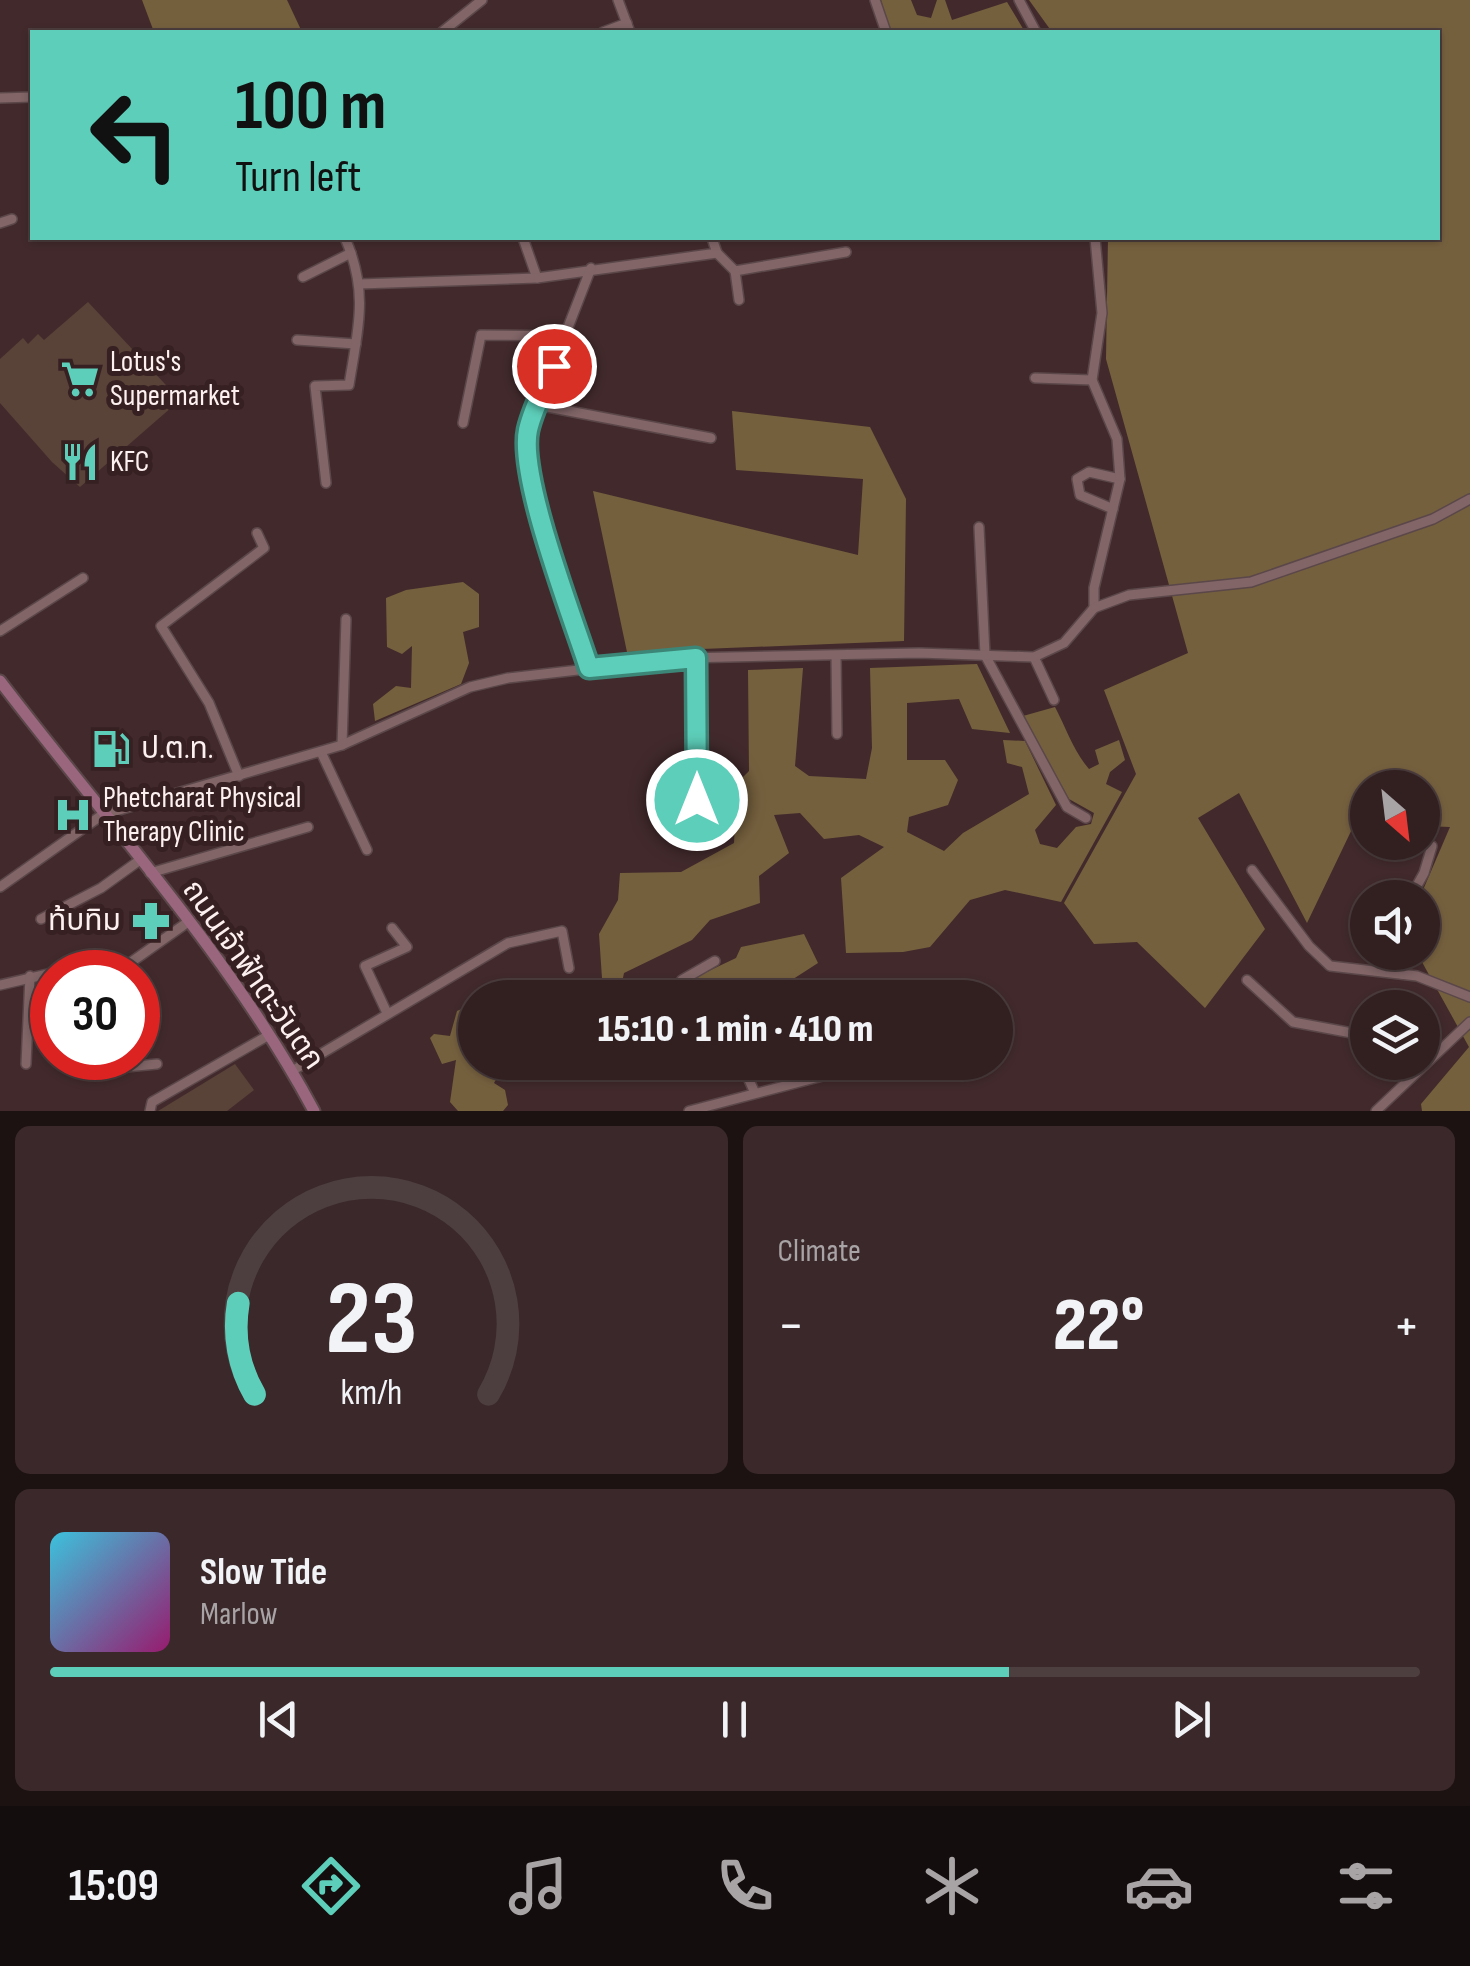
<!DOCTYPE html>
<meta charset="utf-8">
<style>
:root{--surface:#322021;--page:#3a282a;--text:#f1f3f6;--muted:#a8a3a5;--line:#4d3e3f;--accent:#5dceb9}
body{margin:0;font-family:"Sofia Sans Condensed","Noto Sans Thai",sans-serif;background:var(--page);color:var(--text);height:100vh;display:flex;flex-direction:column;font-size:38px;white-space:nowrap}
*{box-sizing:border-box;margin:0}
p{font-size:32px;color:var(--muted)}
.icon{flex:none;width:55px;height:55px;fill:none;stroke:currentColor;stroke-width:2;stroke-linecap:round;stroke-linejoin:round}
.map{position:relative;height:1111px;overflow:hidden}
.side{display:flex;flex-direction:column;gap:15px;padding:15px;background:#1c1212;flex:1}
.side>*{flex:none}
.guide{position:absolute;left:30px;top:30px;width:1410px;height:210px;border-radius:0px;box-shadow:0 2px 8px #0004,0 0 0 2px var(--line);background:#5dceb9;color:#111;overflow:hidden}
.needle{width:65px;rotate:152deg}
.controls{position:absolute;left:1350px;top:770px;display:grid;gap:20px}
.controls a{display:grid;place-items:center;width:90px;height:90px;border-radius:50%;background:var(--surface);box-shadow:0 2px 8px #0004,0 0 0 2px var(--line);font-size:50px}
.speed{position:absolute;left:30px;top:950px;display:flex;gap:20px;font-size:50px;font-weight:700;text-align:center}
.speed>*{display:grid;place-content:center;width:130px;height:130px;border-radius:50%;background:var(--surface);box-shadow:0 2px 8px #0004,0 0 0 2px var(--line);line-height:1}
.speed .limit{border:15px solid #d22;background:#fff;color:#111}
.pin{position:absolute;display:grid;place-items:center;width:85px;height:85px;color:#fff;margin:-42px;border:5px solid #fff;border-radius:50%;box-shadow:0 2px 10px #0007}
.me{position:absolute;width:110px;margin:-55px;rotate:0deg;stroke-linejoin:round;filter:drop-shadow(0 0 8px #0008)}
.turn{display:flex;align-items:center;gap:35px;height:210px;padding:0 40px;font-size:45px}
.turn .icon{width:130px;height:130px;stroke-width:2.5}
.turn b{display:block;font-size:70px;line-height:85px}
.big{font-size:75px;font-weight:800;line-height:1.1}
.side .widget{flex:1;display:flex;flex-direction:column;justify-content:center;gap:15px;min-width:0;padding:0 35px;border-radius:15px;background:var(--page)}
.side .dial{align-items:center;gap:0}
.dial svg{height:260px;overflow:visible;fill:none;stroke:var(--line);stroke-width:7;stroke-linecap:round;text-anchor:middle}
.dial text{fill:var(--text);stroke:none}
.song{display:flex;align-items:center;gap:30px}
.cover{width:120px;height:120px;border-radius:15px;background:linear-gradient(135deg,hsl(190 70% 55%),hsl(320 70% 35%))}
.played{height:10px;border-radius:5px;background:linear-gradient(90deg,var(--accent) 70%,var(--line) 70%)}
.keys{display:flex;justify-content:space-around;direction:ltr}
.heat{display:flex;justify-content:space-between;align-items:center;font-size:55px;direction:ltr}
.side .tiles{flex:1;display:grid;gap:15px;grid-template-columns:1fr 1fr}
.widget:last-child{grid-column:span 2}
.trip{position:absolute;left:458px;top:980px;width:555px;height:100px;border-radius:50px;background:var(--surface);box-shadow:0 2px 8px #0004,0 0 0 2px var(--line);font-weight:800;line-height:100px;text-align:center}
.tabs{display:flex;height:160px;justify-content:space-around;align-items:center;background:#140d0d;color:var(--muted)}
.tabs .icon{width:70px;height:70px}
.tabs .active{color:var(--accent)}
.tabs b{font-size:45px;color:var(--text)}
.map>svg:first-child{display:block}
.forest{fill:#75603e}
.building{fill:#594238}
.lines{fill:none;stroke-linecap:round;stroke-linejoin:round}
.street-casing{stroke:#5b4749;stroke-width:12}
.secondary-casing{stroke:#5b4749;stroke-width:15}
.street{stroke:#816567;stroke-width:9}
.secondary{stroke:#9a667e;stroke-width:11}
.route-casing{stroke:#3c8678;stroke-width:25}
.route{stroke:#5dceb9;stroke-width:18}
.labels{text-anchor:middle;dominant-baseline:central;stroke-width:10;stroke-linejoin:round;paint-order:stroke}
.poi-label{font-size:30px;fill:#fdf0f0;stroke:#372022;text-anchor:start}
.street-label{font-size:30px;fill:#fdf0f0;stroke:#372022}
</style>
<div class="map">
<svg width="1470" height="1111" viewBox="0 0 1470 1111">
<rect width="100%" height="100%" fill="#422a2c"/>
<!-- forest -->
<g class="forest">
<path d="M142,0h145l15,32h-148z"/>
<path d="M881,0h30l6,15 14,3 6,-18h8l7,20 55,-18 18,30h-134z"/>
<path d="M1029,0h441v1111h-48l-1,-7 48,-57 -52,-94 5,-1 -2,-55 30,-70 -27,-1 -1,-38h-54l-1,38 -14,1 -46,96 -68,-130 -41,25 67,111 -60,79 -68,-66 -43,2 -30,-41 72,-129 -32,-84 84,-37 -82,-294 2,-121h330v-206h-386z"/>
<path d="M732,411l138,16 36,72 -2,142 -277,11 -34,-161 265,64 5,-76 -127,-9z"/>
<path d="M463,582l16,12v33l-16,5 6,31 -8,21 -86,37 -2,-17 23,-18 15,2 1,-42 -10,8 -15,-7 -1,-49 20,-8z"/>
<path d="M977,664l33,69 -38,-4 -13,-30 -52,4v57h38l13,20 -10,25 -39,12 -2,15 37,19 19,-18 66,-39 -7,-27 -15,-4 -4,-23 22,1 31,64 -21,25 5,14 17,4 19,-21 15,-3 3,-11 -25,-14 -46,-83 32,-9c11,21 19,45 34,62l10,-5 -4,-14 24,-10 6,20 -15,12 -4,12 16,8 -61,110 -56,-12 -35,10 -40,47 -27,5 -57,1 -5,-75 43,-31 -25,-12 -35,4 -24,-26 -26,2 15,38 -30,23 1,27 -50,17 -18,20 -68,33 -5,24h-72l-2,-17 29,-2 11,13 17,-13 -3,-44 19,-34 2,-27 61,-1 53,-29 3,-60 12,-12 -1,-101 55,-2 -8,98 14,10 57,3 6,-31 -2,-80z"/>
<path d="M804,934l14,29 -31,20 4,14h-45l-6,-11 -33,11h-15l-4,-4 6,-5 2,-11 40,-19 5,-11z"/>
<path d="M474,1003l1,59 65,1 -22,8h-17l-7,12 11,7 3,15 -5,6h-45l-8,-9 6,-42 -14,4 -12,-26 4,-4 16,2 7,-25z"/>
</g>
<!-- building -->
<g class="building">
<path d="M88,302l92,98 -100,87 -28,-25 -52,-59v-44l23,-21 5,6 10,-10 6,6z"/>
<path d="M235,1064l19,26 -27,21h-69z"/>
</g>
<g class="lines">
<!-- street casing -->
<g class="street-casing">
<g id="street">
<path d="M618,0l12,32"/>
<path d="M875,0l11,32"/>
<path d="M1019,0l17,32"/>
<path d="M442,32l40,-32"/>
<path d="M603,32l24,-9"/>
<path d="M0,98l32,-1"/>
<path d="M0,223l12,-4"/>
<path d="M523,238l14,40"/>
<path d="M717,253l18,18 111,-19"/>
<path d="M735,271l4,29"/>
<path d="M303,277l48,-24"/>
<path d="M359,284l178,-6 180,-25 -5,-15"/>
<path d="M297,340l59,4"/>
<path d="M1035,378l57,2"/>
<path d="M537,405l174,33"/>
<path d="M463,423l18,-88 83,1"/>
<path d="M326,483l-11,-97 34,-1c9,-56 20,-93 -4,-147"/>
<path d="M1113,509l-33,-14 -3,-16 12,-7 31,7"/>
<path d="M979,527l6,128 82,152 19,11"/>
<path d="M1094,608v-20l26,-109 -3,-40 -25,-59 10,-67 -7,-75"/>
<path d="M0,631l83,-53"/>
<path d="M836,656l1,78"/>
<path d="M1034,657l20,43"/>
<path d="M696,658l1,141"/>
<path d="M589,668l-42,-126 -18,-76 -2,-33 64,-165"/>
<path d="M342,745l4,-126"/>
<path d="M321,752l46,98"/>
<path d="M239,776l-30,-73 -48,-77 103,-78 -7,-15"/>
<path d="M1252,870l57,76 21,20 87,10 53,21"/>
<path d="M150,873l158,-46"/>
<path d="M0,887l102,-72 240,-70 128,-58 38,-9 175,-20 236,-5 115,4 30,-14 30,-35 35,-13 122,-13 182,-63 37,-20"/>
<path d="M1410,898l14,-25 8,-27"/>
<path d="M41,919l60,-31 39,-28"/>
<path d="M1395,952l7,22"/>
<path d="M68,972l52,-2 68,-48"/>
<path d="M1247,980l46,42 75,14"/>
<path d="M0,985l52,-12"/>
<path d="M687,998l-5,-18 33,-19"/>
<path d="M387,1013l-22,-47 42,-19 -15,-19"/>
<path d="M115,1058l11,9 31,-3"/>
<path d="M741,1062l13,29"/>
<path d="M26,1064l4,-88"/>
<path d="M292,1071l216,-128 54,-12 7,37"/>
<path d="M150,1111l2,-9 117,-67"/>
<path d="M689,1111l187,-49"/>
<path d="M1376,1111l94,-89"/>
</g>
</g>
<!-- secondary casing -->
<g class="secondary-casing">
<path id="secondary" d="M0,681c106,139 231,275 314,430"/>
</g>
<!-- street -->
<use href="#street" class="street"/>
<!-- secondary -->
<use href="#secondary" class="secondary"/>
</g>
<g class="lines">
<!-- route casing -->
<g class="route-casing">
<path id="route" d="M554,366c-9,20 -21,42 -26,64 -10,47 45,188 61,238l107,-10 1,142"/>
</g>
<!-- route -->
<use href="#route" class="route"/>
</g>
<!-- icons -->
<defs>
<g id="supermarket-bare" transform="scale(3)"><path d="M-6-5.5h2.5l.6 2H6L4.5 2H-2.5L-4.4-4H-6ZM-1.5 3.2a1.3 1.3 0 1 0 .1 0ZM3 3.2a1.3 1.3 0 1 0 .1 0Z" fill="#5dceb9" stroke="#372022" stroke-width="2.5" paint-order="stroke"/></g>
<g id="restaurant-bare" transform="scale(3)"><path d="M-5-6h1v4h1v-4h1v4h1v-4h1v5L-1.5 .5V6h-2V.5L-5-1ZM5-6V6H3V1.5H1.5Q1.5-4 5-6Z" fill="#5dceb9" stroke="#372022" stroke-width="2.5" paint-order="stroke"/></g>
<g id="fuel-bare" transform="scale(3)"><path d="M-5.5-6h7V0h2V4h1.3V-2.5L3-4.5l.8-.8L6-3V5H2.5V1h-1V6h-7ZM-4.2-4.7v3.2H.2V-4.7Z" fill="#5dceb9" stroke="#372022" stroke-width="2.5" paint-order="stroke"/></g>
<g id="hospital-bare" transform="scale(3)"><path d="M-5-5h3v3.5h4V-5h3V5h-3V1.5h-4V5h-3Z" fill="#5dceb9" stroke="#372022" stroke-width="2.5" paint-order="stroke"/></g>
<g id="pharmacy-bare" transform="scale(3)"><path d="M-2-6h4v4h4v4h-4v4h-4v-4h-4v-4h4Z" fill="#5dceb9" stroke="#372022" stroke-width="2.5" paint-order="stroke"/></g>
</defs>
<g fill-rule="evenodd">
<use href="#supermarket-bare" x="80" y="379"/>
<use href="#restaurant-bare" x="80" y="462"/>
<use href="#fuel-bare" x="111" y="749"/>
<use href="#hospital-bare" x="73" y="815"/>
<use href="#pharmacy-bare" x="151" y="921"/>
</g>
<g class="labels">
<!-- poi labels -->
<g class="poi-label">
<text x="110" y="362">Lotus's<tspan x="110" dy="34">Supermarket</tspan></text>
<text x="110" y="462">KFC</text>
<text x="141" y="749">ป.ต.ท.</text>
<text x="103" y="798">Phetcharat Physical<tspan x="103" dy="34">Therapy Clinic</tspan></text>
<text x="121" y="921" text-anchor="end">ท้บทิม</text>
</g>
<!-- street labels -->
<g class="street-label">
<text transform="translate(253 975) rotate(55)">ถนนเจ้าฟ้าตะวันตก</text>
</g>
</g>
</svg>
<div class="controls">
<a><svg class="needle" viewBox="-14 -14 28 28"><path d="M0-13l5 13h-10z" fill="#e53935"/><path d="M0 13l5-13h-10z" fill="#a8a3a5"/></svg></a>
<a><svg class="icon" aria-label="sound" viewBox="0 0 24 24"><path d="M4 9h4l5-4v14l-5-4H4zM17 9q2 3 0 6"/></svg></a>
<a><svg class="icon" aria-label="layers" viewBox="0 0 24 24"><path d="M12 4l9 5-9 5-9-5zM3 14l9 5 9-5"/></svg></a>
</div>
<div class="speed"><div class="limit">30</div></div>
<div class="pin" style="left:554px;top:366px;background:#d93025"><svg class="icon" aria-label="arrive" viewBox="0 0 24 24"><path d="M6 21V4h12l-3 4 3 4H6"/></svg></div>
<svg class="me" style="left:697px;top:800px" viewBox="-20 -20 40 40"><circle r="17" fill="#5dceb9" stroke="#fff" stroke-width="3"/><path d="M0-11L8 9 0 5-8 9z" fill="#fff"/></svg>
<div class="trip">15:10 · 1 min · 410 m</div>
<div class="guide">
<div class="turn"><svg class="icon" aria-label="left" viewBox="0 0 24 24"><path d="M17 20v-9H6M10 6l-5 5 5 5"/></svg><div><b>100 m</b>Turn left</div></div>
</div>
</div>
<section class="side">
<div class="tiles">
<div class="widget dial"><svg viewBox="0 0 100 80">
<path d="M14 69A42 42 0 1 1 86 69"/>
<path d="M14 69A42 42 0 0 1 9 41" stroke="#5dceb9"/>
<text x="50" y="56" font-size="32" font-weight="700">23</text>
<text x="50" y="72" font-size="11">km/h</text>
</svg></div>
<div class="widget"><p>Climate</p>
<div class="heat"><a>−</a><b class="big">22°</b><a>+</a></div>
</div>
<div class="widget">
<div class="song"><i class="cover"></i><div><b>Slow Tide</b><p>Marlow</p></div></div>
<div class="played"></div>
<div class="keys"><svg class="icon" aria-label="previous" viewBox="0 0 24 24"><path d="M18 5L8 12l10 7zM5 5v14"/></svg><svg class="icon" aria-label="pause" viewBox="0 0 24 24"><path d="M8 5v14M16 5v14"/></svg><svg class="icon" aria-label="next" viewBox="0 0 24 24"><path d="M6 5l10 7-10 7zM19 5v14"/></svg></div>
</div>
</div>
</section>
<nav class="tabs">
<b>15:09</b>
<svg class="icon active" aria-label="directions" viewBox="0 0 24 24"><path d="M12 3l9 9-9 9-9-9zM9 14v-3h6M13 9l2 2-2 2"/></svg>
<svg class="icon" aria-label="music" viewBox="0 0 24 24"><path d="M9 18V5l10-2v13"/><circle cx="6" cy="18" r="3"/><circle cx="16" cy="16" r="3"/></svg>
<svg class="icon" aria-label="phone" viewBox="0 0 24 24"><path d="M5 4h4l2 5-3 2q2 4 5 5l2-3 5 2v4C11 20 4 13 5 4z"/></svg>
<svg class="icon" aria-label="climate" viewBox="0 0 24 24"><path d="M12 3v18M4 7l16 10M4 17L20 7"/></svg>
<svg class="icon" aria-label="car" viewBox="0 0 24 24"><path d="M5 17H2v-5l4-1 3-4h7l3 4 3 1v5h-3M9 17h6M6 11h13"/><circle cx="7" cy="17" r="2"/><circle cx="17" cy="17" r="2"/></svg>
<svg class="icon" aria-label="filters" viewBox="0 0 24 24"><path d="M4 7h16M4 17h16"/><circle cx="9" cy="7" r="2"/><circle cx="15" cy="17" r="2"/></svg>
</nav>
